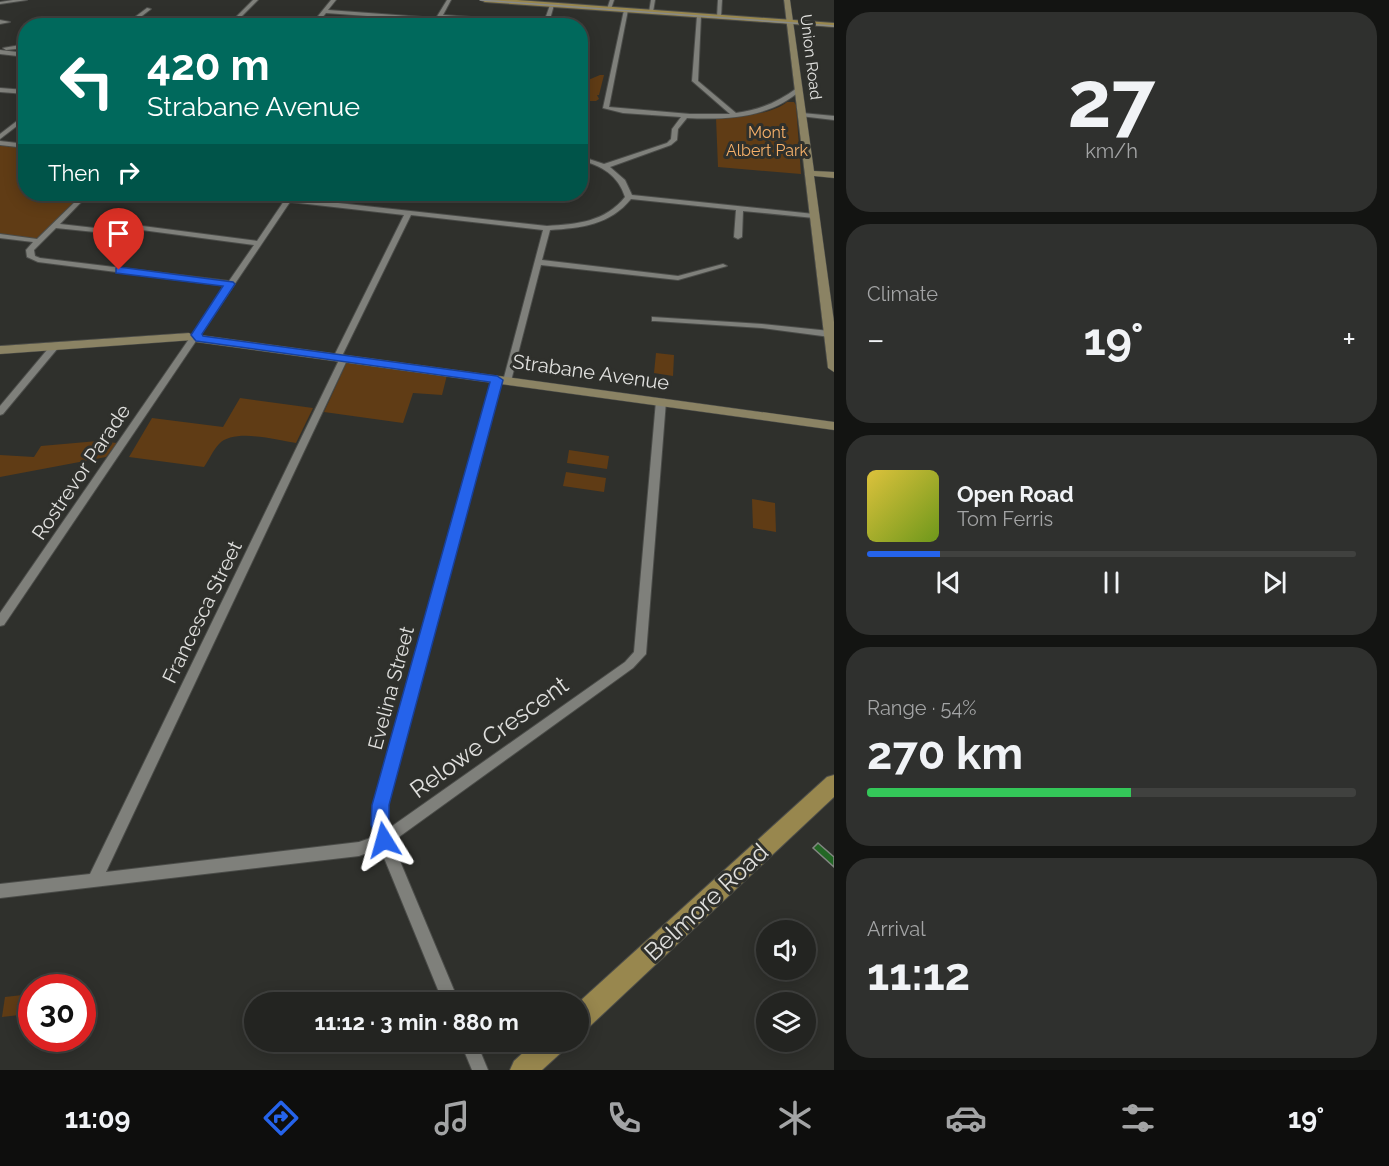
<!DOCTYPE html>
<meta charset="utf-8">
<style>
:root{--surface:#232421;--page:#2f302e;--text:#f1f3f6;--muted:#a3a4a5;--line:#40413f;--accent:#2563eb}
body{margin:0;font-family:Raleway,sans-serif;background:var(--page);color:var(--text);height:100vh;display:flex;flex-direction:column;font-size:22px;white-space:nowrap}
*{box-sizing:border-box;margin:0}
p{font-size:20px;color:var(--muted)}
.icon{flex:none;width:33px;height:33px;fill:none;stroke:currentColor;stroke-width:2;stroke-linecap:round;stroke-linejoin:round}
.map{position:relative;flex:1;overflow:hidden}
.drawer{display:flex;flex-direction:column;gap:12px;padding:12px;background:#131412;width:555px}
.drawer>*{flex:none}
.hud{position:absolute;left:18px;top:18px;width:570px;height:183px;border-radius:24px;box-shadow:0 3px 15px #0003,0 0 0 2px var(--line);background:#00695c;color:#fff;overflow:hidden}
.tools{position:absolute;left:756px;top:920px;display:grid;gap:12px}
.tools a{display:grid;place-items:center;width:60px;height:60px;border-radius:50%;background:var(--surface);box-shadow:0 3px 15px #0003,0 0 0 2px var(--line);font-size:30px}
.speed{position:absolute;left:18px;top:974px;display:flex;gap:12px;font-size:30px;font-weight:700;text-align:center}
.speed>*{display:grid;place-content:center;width:78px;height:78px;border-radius:50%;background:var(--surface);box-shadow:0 3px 15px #0003,0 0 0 2px var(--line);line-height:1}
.speed .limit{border:9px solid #d22;background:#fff;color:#111}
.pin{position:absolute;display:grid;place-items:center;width:51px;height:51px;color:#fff;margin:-62px -26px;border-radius:50% 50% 50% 0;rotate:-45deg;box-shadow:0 0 6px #0007}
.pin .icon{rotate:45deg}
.me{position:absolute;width:66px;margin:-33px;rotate:352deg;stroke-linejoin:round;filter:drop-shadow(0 0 4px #0008)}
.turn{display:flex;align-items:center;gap:21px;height:126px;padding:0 30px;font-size:27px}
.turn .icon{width:78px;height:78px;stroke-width:2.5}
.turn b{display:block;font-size:42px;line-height:51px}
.then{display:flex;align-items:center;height:57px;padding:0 30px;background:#0003;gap:12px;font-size:22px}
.big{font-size:45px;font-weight:700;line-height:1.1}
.drawer .tile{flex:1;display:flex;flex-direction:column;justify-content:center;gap:9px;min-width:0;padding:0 21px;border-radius:24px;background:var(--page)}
.drawer .dial{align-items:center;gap:0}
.dial b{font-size:78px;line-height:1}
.song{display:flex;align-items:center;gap:18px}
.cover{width:72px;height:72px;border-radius:9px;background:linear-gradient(135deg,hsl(50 70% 55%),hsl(80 70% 35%))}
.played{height:6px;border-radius:3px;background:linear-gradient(90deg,var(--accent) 15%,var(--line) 15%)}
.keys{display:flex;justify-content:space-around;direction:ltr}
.heat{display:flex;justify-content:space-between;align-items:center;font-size:33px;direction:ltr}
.charge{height:9px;border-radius:4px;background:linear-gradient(90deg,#34c759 54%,var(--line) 0)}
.trip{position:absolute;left:244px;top:992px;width:345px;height:60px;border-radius:30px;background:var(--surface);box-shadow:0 3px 15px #0003,0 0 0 2px var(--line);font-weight:700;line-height:60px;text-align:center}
.tab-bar{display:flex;height:96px;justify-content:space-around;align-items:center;background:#0e0e0d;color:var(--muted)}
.tab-bar .icon{width:42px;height:42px}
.tab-bar .current{color:var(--accent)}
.tab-bar b{font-size:27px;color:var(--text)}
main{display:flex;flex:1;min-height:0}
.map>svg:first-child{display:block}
.green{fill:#603c15}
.building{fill:#236725;stroke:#828681;stroke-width:1.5}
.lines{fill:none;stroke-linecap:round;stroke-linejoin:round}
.street-casing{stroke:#4b4c49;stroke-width:2}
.secondary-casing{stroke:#4b4c49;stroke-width:1}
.primary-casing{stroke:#4b4c49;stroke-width:2}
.street{fill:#7f807b;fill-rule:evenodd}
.secondary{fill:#8b8364;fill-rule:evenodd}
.primary{fill:#98874e;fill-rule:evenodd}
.tram{stroke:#898a87;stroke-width:1.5}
.route{fill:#2563eb;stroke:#184099;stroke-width:1.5}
.labels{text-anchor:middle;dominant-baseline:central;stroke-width:6;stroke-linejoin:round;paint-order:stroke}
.far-street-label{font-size:16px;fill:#e0e0de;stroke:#2f302c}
.far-park-label{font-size:16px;fill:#f6b069;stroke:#2f302c}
.street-label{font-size:20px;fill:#e0e0de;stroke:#2f302c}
.near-street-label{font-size:24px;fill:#e0e0de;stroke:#2f302c}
</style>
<main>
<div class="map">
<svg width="834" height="1070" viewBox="0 0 834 1070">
<rect width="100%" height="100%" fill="#2f302c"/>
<!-- green -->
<g class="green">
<path d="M600,75h4l-5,20h-2l2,4 -3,2h-10l-3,-5 3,-2 -5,-1v-10z"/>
<path d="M787,102h7l2,3 5,69 -83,-7 -2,-49c22,-2 53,-2 71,-16z"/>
<path d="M0,144l25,3 1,47h60l-47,47 -39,-6z"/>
<path d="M656,353l18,2 -1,21 -19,-3z"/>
<path d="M347,362l100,13 -5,20 -29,-2 -10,30 -79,-11z"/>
<path d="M240,398l73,10 -17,35c-19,-3 -62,-15 -77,1 -6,6 -10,16 -15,23l-75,-10 23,-39 71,9z"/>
<path d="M98,441l19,2 -11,14 -106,20v-22l34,2 7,-11z"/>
<path d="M569,450l40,6 -2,13 -40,-6z"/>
<path d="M566,472l40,6 -2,14 -41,-6z"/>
<path d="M752,499l23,4 1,29 -23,-4z"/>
<path d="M31,994l-3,20 -26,3 3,-20z"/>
</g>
<!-- building -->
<path class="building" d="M818,843l16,14v10l-21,-19z"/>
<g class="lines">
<!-- street casing -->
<g class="street-casing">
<g id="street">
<path d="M13,0h14l-27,4v-2z"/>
<path d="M253,0h5l-26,26h-5z"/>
<path d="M331,0h5l-8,10 108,8 11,-18h4l-8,15 101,7 6,-17 2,-1 2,1 -6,21 -107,-8 -1,3 -3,1 -65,-6 -7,10h-5l7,-10 -41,-3 -11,13h-5z"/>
<path d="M610,0h4l-3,9 -2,1 -2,-1z"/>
<path d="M651,0h4l-2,12 -2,1 -2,-1z"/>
<path d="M718,0h4l-1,17 -2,1 -2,-1z"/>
<path d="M147,8l4,1 -22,17h-6z"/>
<path d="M626,9l2,1 -19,97 81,7h40l-38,-33 5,-65 2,-1 2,1 -3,65 38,32c24,-3 42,-11 61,-25l5,1c-31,29 -75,31 -115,29l-9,11 -1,11 -6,5 -61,22 15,13 7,15 182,19 4,2 -4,2 -71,-7 -1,26 -4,2 -4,-2 2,-27 -105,-11c-21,26 -50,29 -81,31l-8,30 136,16 45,-12 4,2 -49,14 -137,-15 -30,116 -4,3 -4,-3 40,-151 -132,-15 -69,141 6,2 -242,514 253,-30 17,-6 -3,-11 1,-20 120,-428 3,-1 4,3 -113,426v24l237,-167 9,-10 22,-251 2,-2h6l2,2 -20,253 -13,14 -241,174 67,160h-16l-63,-154 -21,8 -359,42v-14l90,-10 249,-514 -6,-2 71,-143 -114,-13 -91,135 -3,1 -4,-3 34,-49 -188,-24 -11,-5 -1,-7 7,-8 -33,-4v-4l37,5 46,-45h6l-29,30 35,4 32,-4 130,17 27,-40 -48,-5 -3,-2 54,3 4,-3 3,2 -1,2 254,28c30,-2 58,-4 78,-29 -7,-22 -23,-31 -45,-37v-4l24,8 63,-21 4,-4 1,-10 9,-12 -58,-4 -20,-5 21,-98zM56,228l39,4 32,-4 127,17 -25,36 -189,-23 -5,-2 -1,-6z"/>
<path d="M74,18l5,1 -12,7h-7z"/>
<path d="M0,20l10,2 -10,2z"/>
<path d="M26,44v4l-20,2 -3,-2z"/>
<path d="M0,50l26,3v4l-26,-3z"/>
<path d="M0,88l26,2v4l-26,-2z"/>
<path d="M802,113l32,3v4l-34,-4 -1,-1z"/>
<path d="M26,114v5l-26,20v-5z"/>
<path d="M0,141l26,3v4l-26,-3z"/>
<path d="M652,317l110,7 68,7 4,3 -4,3 -68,-9 -107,-7h-3z"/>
<path d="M192,338l4,3 -192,284 -4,1v-13l189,-274z"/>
<path d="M55,343l3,1v4l-55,66 -3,1v-9l52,-62z"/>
<path d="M460,1041h16l12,29h-16z"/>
</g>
</g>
<!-- secondary casing -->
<g class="secondary-casing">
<g id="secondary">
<path d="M784,0h6l24,171 20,1v6l-20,-2 20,146v50l-6,-4z"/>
<path d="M189,333l6,4 -2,3 -193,14v-8z"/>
<path d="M200,335l634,87v8l-638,-88 -2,-3z"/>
</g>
</g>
<!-- primary casing -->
<g class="primary-casing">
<g id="primary">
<path d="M481,0h36l317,23v4l-349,-25z"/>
<path d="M834,775v22l-246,231 -9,3v-29l248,-225z"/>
<path d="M536,1041h31l-3,9 -22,20h-32l4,-9z"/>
</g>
</g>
<!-- street -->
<use href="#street" class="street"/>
<!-- secondary -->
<use href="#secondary" class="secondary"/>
<!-- primary -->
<use href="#primary" class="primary"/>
<!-- tram -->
<path class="tram" d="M480,0l354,26"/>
</g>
<!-- route -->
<path class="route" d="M119,267l114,15 2,2 -33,50 1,2 294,40 6,4 -114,425v20l4,15 -2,6 -7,2 -6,-2 -7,-21 1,-20 118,-423 -294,-41 -5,-6 32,-49 -107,-13v-5z"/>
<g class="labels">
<!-- far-street labels -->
<g class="far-street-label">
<text transform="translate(811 57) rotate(83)">Union Road</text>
</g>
<!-- far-park labels -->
<g class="far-park-label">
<text x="767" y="132">Mont<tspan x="767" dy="18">Albert Park</tspan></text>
</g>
<!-- street labels -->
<g class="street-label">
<text transform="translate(591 372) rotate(8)">Strabane Avenue</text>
<text transform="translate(81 472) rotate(-56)">Rostrevor Parade</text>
<text transform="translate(202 612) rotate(-64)">Francesca Street</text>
<text transform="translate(391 688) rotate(-75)">Evelina Street</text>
</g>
<!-- near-street labels -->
<g class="near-street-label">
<text transform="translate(489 737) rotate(-36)">Relowe Crescent</text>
<text transform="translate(706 902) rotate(-43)">Belmore Road</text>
</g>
</g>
</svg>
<div class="tools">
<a><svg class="icon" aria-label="sound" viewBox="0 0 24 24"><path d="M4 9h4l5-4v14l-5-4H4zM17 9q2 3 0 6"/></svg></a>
<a><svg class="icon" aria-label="layers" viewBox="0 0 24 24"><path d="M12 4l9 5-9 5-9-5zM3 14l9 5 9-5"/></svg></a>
</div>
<div class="speed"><div class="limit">30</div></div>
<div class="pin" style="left:119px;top:270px;background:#d93025"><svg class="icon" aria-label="arrive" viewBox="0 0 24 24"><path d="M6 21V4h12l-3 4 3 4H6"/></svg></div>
<svg class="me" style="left:384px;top:840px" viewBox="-20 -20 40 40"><path d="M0-17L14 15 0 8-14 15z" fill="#2563eb" stroke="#fff" stroke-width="4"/></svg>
<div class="trip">11:12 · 3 min · 880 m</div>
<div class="hud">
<div class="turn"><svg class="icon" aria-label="left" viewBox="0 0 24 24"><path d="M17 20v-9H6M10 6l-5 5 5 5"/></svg><div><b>420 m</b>Strabane Avenue</div></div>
<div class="then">Then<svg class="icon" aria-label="right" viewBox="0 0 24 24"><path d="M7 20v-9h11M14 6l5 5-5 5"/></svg></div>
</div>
</div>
<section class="drawer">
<div class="tile dial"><b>27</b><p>km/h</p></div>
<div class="tile"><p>Climate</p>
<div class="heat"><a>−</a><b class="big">19°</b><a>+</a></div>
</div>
<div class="tile">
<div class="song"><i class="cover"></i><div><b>Open Road</b><p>Tom Ferris</p></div></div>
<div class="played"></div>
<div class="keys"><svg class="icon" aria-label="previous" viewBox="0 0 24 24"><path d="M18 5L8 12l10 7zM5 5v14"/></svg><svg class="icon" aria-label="pause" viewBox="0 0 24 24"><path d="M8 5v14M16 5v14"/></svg><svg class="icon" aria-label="next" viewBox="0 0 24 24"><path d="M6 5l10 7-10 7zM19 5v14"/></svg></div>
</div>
<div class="tile"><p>Range · 54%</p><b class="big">270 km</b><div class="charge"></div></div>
<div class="tile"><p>Arrival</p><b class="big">11:12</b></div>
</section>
</main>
<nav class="tab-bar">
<b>11:09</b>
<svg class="icon current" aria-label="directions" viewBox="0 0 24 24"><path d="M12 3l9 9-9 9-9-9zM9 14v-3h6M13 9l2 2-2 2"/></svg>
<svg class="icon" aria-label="music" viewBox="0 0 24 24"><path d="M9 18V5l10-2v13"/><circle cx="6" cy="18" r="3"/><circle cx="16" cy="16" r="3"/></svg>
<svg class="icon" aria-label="phone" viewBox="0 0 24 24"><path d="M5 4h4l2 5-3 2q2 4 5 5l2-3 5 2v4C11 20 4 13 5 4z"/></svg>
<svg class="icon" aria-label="climate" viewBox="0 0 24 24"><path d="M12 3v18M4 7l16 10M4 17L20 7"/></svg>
<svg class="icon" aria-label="car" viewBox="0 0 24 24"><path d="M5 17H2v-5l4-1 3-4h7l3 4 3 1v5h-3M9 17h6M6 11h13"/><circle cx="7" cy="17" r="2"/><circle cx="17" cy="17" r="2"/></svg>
<svg class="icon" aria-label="filters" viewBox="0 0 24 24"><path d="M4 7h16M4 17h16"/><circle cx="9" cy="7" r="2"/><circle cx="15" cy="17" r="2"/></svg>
<b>19°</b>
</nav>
